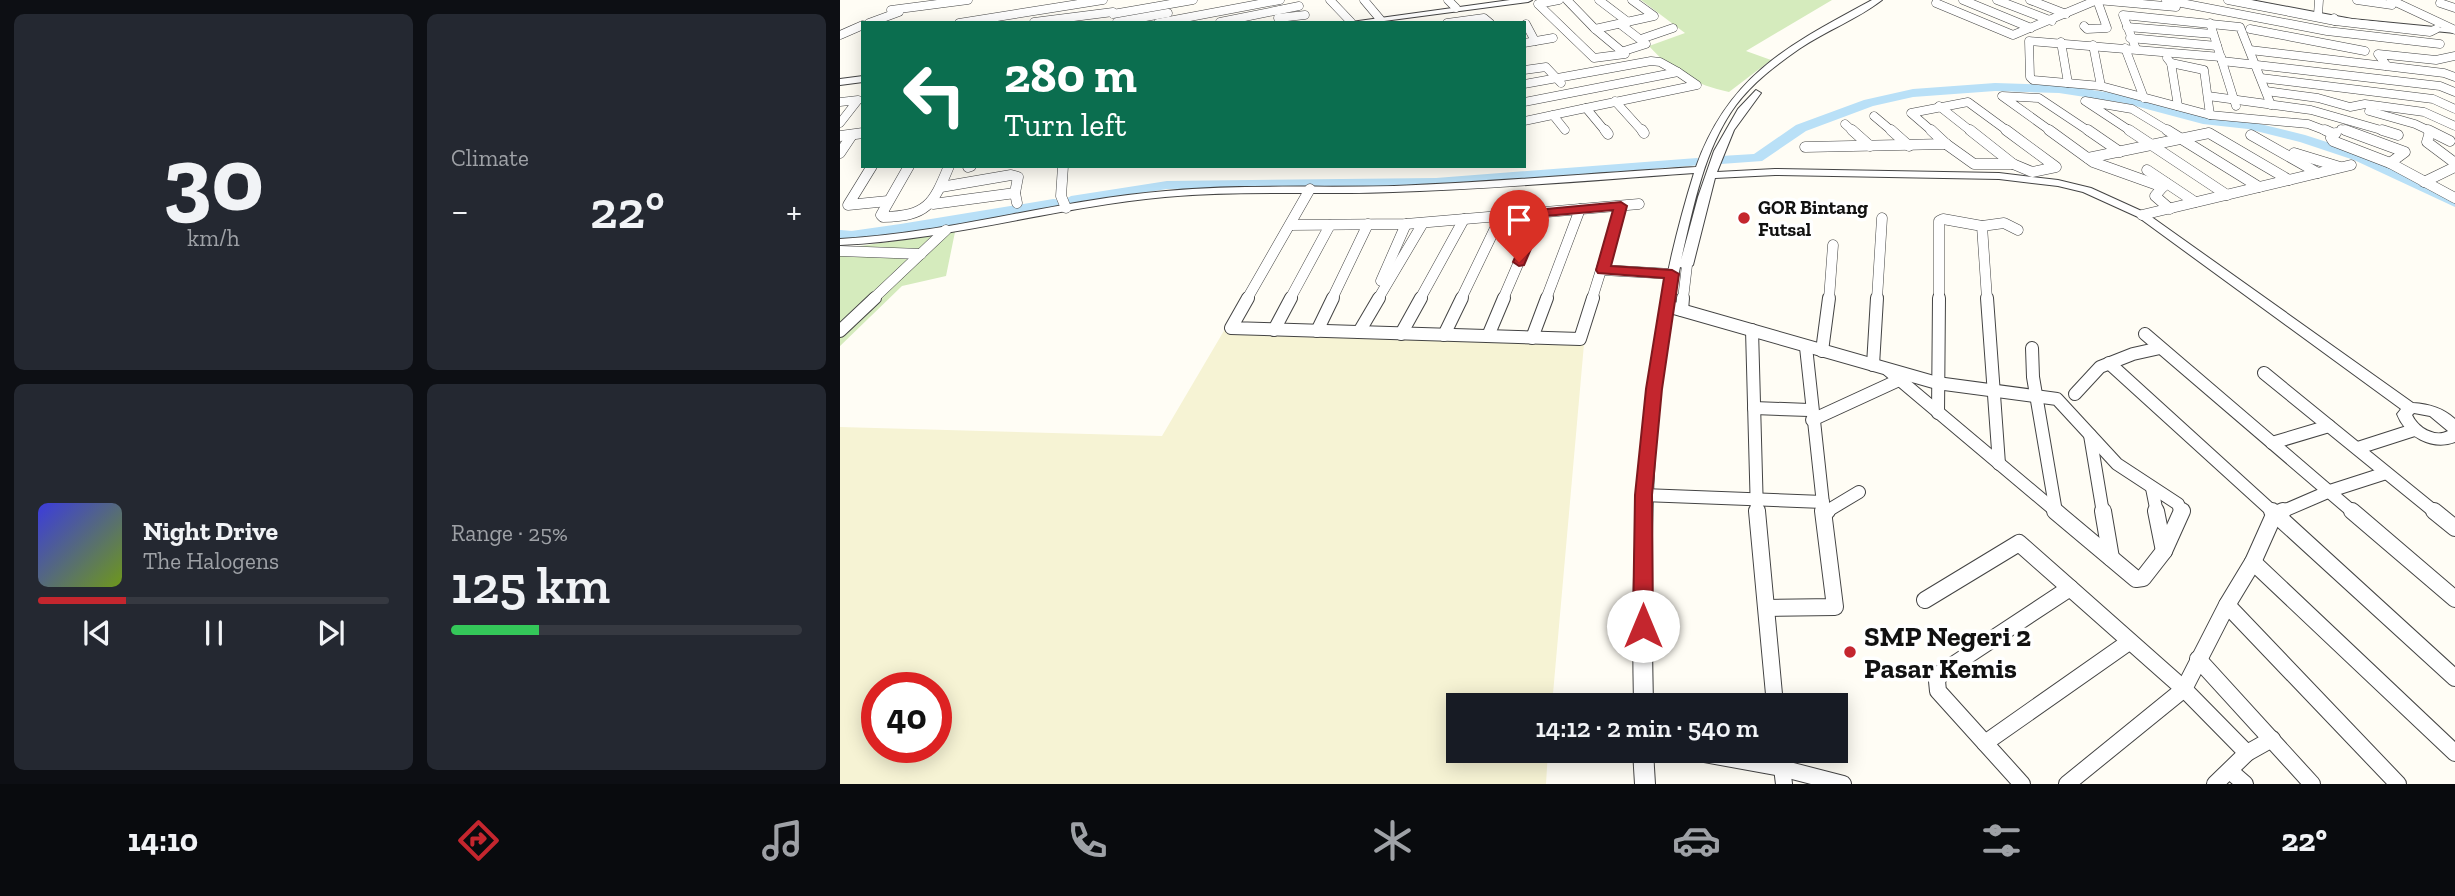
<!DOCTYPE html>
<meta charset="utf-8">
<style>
:root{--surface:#171b24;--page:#242831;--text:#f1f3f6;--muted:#9ea1a6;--line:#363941;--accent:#c4262e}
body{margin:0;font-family:"Zilla Slab",serif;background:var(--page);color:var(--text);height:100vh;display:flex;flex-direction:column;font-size:26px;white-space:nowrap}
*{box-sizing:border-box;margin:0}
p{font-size:23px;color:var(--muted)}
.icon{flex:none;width:38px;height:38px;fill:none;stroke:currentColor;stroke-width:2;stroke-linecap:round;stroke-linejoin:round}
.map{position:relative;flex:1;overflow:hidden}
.panel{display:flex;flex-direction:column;gap:14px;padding:14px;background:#0d0f14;width:840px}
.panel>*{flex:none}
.hud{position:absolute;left:21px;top:21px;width:665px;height:147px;border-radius:0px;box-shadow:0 4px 18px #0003;background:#0b6e4f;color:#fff;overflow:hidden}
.speed{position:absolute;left:21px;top:672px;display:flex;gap:14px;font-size:35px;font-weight:700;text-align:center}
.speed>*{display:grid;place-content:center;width:91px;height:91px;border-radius:50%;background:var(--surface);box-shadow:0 4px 18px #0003;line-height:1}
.speed .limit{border:10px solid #d22;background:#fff;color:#111}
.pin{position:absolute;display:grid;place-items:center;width:60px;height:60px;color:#fff;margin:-72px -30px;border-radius:50% 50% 50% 0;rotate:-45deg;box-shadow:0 0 7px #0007}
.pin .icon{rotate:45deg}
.me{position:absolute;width:77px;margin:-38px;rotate:0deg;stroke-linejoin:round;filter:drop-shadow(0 0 5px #0008)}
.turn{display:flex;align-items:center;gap:24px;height:147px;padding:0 28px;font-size:32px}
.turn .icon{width:91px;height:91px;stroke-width:2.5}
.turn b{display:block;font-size:49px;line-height:60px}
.big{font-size:52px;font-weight:600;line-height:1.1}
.panel .tile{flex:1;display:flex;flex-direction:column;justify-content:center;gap:10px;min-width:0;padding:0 24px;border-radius:10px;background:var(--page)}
.panel .dial{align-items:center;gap:0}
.dial b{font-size:91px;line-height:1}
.song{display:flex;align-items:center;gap:21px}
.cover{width:84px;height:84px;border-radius:10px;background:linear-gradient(135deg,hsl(240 70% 55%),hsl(80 70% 35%))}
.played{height:7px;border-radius:4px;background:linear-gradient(90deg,var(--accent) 25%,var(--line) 25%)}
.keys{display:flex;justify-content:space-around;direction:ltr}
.heat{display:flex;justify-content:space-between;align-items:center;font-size:38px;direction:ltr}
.charge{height:10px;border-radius:5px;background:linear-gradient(90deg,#34c759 25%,var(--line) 0)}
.panel .tiles{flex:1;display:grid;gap:14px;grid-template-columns:repeat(2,1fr)}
.trip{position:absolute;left:606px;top:693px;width:402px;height:70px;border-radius:0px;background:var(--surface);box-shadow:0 4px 18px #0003;font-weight:600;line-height:70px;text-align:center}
.tab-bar{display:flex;height:112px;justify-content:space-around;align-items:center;background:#090b0e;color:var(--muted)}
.tab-bar .icon{width:49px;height:49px}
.tab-bar .on{color:var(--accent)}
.tab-bar b{font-size:32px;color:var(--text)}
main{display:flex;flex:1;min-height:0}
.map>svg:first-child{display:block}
.farmland{fill:#f6f3d4;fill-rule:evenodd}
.green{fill:#d5ebbd}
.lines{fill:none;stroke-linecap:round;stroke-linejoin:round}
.canal{stroke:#b9e0f7;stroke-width:10}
.river{fill:#b9e0f7;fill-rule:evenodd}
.minor-far3-casing{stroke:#444;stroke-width:9}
.minor-far2-casing{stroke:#444;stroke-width:11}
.minor-far1-casing{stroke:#444;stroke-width:14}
.minor-casing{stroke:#444;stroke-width:18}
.tertiary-casing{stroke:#444;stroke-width:2}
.minor-far3{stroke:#fff;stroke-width:8}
.minor-far2{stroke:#fff;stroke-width:10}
.minor-far1{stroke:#fff;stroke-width:12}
.minor{stroke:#fff;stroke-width:16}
.tertiary{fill:#fff;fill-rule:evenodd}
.route{fill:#c4262e;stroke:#7f191e;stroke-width:2}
.poi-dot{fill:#c4262e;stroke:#fff;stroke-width:2.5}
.labels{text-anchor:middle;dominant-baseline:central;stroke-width:7;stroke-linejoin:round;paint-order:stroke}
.far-poi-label{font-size:19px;font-weight:bold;fill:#111;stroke:#fff;text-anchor:start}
.near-poi-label{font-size:28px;font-weight:bold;fill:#111;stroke:#fff;text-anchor:start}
</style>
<main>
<section class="panel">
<div class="tiles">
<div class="tile dial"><b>30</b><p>km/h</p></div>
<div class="tile"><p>Climate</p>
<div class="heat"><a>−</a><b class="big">22°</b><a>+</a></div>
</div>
<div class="tile">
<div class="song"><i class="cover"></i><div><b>Night Drive</b><p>The Halogens</p></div></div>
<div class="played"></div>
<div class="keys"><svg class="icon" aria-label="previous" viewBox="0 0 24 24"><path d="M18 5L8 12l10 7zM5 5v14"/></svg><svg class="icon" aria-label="pause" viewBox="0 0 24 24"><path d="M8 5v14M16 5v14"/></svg><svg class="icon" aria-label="next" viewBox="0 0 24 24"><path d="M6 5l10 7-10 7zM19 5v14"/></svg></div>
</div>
<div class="tile"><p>Range · 25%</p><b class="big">125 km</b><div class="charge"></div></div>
</div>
</section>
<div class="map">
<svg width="1615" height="784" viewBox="0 0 1615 784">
<rect width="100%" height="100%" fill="#fffdf5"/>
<!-- farmland -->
<path class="farmland" d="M385,329l359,15 -32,361h-94v46h90l-2,33h-706v-357l322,9zM37,688h59v59h-59z"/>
<!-- green -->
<g class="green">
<path d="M801,0h191l-86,51 25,9 -42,32c-33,-7 -58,-21 -80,-46l36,-13z"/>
<path d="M115,232l-9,44 -44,10 -62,60v-97z"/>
</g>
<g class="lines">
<!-- canal -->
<path class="canal" d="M0,235l12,1 49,-7 153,-25"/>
<!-- river -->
<g class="river">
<path d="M1155,83l64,2 66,10 79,21 44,5 57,14 59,19 91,42v11l-101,-47 -54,-18 -52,-13 -45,-5 -79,-21 -65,-10 -64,-2 -82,6 -40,9 -67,25 -44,30 -41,3 -7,-4 7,-4 33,-2 42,-29 68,-25 49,-11z"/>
<path d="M857,158l7,4 -2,3 -266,21 -269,3 -96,15 -7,-4 7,-4 96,-15 269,-3z"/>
</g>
<!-- minor-far3 casing -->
<g class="minor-far3-casing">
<g id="minor-far3">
<path d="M490,0l21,22"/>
<path d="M524,0l16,19"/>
<path d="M608,0l8,8"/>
<path d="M719,0l-21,4 56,54 31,-4 -30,-25 -28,-29"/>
<path d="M759,0l29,22"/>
<path d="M1123,0l68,28"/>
<path d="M1157,0l55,21"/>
<path d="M1190,0l36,14"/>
<path d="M1257,0l79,7"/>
<path d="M1326,0l161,31 113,13"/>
<path d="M1388,0l107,21"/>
<path d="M1517,0l35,5"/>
<path d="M1551,0l64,30"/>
<path d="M1096,3l77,32 84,-35"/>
<path d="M1600,3l15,5"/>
<path d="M51,10l77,-10"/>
<path d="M273,14l80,-14"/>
<path d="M1478,15l1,-15"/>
<path d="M438,18l27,-3"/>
<path d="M1494,18l1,3 95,11 6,-3"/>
<path d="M194,22l79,-10"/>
<path d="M277,22l51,-9"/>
<path d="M380,22l79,-16"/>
<path d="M29,23l30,-11"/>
<path d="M119,23l144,-23"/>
<path d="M318,23l122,-23"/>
<path d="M607,23l37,-5 6,5"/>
<path d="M1370,23l26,83"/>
<path d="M686,24l9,17"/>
<path d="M780,24l26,20 -22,7"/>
<path d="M1244,26l3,3 20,-1 -10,-28"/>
<path d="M1287,27l86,7"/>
<path d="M755,29l59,-13 -22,-16"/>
<path d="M1410,29l115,22"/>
<path d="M0,35l23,-10"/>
<path d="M1290,38l87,8"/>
<path d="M801,39l32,-11"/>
<path d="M1221,42l7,41"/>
<path d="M684,43l29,-5"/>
<path d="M1253,45l8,41"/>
<path d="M1285,48l19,50"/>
<path d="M1296,49l-13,-34 117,12 31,78"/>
<path d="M1410,50l194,23 11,4"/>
<path d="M1381,57l-192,-16 1,36 3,3 68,6 109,29 98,9 21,8"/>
<path d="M1327,58l4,5 7,43"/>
<path d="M1382,61l218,25 15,6"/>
<path d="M1331,63l33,7 6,45"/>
<path d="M1547,66l-9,-12 58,6 19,-4"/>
<path d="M684,70l22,-3 15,16"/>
<path d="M1421,78l172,21 22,10"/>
<path d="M684,84l127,-23 9,1 18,10 -154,30"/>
<path d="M1426,91l52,7 32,9 15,-3 59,8 31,14"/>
<path d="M1368,96l103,14 77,22"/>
<path d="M775,101l28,31"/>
<path d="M0,102l18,-2 -18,23"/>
<path d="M1099,106l33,26"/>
<path d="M746,108l111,-23 -19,-13"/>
<path d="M1529,111l46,13 17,8"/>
<path d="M713,115l12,15"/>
<path d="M1034,116l19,16"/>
<path d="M684,121l62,-13 20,24"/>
<path d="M1005,124l9,8"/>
<path d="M1501,129l9,3"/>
<path d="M1093,132l-22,-19 57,-11 41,30"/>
<path d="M1212,132l-50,-36 37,2 51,34"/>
<path d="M1292,132l-47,-31 47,8 38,23"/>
</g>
</g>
<!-- minor-far2 casing -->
<g class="minor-far2-casing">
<g id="minor-far2">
<path d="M765,130l3,4"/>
<path d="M802,130l2,3"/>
<path d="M1012,130l18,16"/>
<path d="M1051,130l18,16"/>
<path d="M1091,130l15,14"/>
<path d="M1130,130l43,34"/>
<path d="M1209,130l44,32 70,25"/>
<path d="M1248,130l32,22"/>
<path d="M1289,130l98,65"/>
<path d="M1327,130l92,57"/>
<path d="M1485,130l9,4"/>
<path d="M1505,130l60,22 -15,11"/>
<path d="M1542,130l16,5"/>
<path d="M1588,130l22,11"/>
<path d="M1590,132l-3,10 28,21"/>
<path d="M1496,133l-5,5 2,3 57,22 65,35"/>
<path d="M1411,135l67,38"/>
<path d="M0,136l23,-3"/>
<path d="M1106,144l28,20h39l19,8 24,-5 -50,-37"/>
<path d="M965,147l141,-3"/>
<path d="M0,153l12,-18"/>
<path d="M1454,153l46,14"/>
<path d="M1248,158l121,-25 80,47"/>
<path d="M32,166l-24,39 40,-4"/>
<path d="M69,166l-28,49 2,2c44,-1 50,-12 66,-51"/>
<path d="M223,166l-2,30 5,12"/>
<path d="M128,167l3,-1"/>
<path d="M1307,170l48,32"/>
<path d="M1584,182l31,-15"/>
<path d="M1326,183l-11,13 15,13"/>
<path d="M101,187l70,-12 7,2 -3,16"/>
<path d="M93,204l82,-11 2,10"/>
<path d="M1302,215l209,-50"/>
<path d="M450,225l116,-1 233,-20"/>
<path d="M1142,226l22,-3 14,7"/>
<path d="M0,251l81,3"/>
<path d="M763,270l69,4"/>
<path d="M541,281l25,-57"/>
<path d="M33,299l73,-69"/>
<path d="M407,299l63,-110"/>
<path d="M450,299l40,-74"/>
<path d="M492,299l36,-75"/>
<path d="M538,299l45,-76"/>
<path d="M580,299l44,-80"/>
<path d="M621,299l40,-83"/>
<path d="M663,299l37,-86"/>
<path d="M706,299l34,-90"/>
<path d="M752,299l29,-93"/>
<path d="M843,299l4,-34"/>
<path d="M989,299l4,-54"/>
<path d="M1037,299l5,-81"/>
<path d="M1099,299v-78l4,-2 39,7 5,73"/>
</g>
</g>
<!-- minor-far1 casing -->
<g class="minor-far1-casing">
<g id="minor-far1">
<path d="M408,298l-17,30 349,11 13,-41"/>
<path d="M1147,298l12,166"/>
<path d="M827,306l270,77 120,16 60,65 61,40 3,9"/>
<path d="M842,310l1,-12"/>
<path d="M434,330l17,-32"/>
<path d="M912,330l5,183"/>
<path d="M0,331l35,-33"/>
<path d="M477,331l16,-33"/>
<path d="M519,332l20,-34"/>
<path d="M561,334l20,-36"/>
<path d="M1305,334l209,179"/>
<path d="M604,335l18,-37"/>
<path d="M648,336l16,-38"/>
<path d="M692,338l15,-40"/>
<path d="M966,347l18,166"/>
<path d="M1192,348l1,29 23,135"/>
<path d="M982,351l7,-53"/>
<path d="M1269,363l165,150"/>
<path d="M1033,365l4,-67"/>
<path d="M1048,370l170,143"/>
<path d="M1424,373l172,140"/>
<path d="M1235,394l25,-27 33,-13 27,-6"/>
<path d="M914,408l55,2"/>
<path d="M1098,413l1,-115"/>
<path d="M972,420l87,-40"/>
<path d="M1250,435l13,78"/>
<path d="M1432,443l57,-17"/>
<path d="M1518,448l56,-18"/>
<path d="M1312,488l5,25"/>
<path d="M803,495l180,7"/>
<path d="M984,513l35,-21"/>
<path d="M1439,513l51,-22 56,-18"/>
</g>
</g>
<!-- minor casing -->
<g class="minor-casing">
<g id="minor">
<path d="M917,511l18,194"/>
<path d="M1215,511l81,68 7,-1 21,-27 18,-40"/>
<path d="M1263,511l8,47"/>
<path d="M1316,511l8,40"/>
<path d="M1432,511l183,167"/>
<path d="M1512,511l103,88"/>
<path d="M1594,511l21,17"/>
<path d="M984,513l3,-2"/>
<path d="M1413,562l202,191"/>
<path d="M1085,600l94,-57 51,45"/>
<path d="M1387,605l171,179"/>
<path d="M927,608l68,-1 -12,-96"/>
<path d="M1358,659l114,125"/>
<path d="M1145,743l144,-101"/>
<path d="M848,751l93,17 62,16"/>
<path d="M940,751l4,33"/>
<path d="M1390,771l15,13"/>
<path d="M1182,784l-84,-93 -1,-10 4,-8 129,-85 114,101 63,64"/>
<path d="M1227,784l117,-95 43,-84 26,-43 21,-47 9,-4"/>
<path d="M1375,784l32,-31 25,-14"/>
</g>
</g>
<!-- tertiary casing -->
<g class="tertiary-casing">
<g id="tertiary">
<path d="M670,0h22l-4,2 -159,21h-25z"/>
<path d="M1032,0h10c-24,19 -57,31 -83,49 -23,16 -46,33 -63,56 -32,43 -43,104 -55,155l17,-63 16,-46 24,-42 18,-19 5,3 -27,37 -17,42 58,-3 224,4 59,7 33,8 55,25 267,190c16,1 30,5 42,16v23c-23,9 -50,-6 -58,-28l4,-5 -263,-192 -55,-25 -25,-6 -59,-7 -224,-4 -60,3 -22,87 -6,4 -7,-2c-32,147 -30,289 -27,438h-19c-4,-180 6,-359 60,-532 -100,7 -201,16 -301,19 -76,3 -153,-2 -228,5 -110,10 -215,43 -325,48v-6c110,-6 216,-39 326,-48 76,-7 152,-3 228,-5 101,-4 201,-13 302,-19 33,-93 95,-123 176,-167zM1574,413l16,3 18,15c-13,7 -30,-3 -36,-16z"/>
<path d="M1395,0h16l101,19 103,10v4l-103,-10z"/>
<path d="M23,76v6l-23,3v-6z"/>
<path d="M793,751h20l2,33h-20z"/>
</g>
</g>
<!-- minor-far3 -->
<use href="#minor-far3" class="minor-far3"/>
<!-- minor-far2 -->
<use href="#minor-far2" class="minor-far2"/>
<!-- minor-far1 -->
<use href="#minor-far1" class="minor-far1"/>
<!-- minor -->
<use href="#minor" class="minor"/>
<!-- tertiary -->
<use href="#tertiary" class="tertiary"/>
</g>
<!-- route -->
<path class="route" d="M781,202l6,4 -16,60 61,4 7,4 -17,115 -10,106 1,131 -3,7 -7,2 -7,-2 -3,-7 2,-131 11,-106 18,-111 -66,-5 -2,-3 17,-60 -68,6 -21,49 -5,1 -6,-4 23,-52z"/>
<!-- markers -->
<g class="poi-dot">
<circle cx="904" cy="218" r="7"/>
<circle cx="1010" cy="652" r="7"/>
</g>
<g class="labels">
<!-- far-poi labels -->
<g class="far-poi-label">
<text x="918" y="207">GOR Bintang<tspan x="918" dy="22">Futsal</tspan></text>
</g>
<!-- near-poi labels -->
<g class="near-poi-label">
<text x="1024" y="636">SMP Negeri 2<tspan x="1024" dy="32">Pasar Kemis</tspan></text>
</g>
</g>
</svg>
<div class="speed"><div class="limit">40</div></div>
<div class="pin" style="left:679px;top:262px;background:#d93025"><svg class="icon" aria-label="arrive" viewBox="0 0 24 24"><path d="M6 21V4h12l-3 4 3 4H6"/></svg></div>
<svg class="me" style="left:803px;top:626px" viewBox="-20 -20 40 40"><circle r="19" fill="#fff"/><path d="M0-13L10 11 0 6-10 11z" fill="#c4262e"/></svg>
<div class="trip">14:12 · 2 min · 540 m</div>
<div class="hud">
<div class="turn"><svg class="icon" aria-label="left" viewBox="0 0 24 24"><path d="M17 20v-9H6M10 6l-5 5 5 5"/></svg><div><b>280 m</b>Turn left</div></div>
</div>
</div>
</main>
<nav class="tab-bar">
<b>14:10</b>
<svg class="icon on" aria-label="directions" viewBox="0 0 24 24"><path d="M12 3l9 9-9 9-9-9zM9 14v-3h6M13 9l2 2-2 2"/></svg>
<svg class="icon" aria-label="music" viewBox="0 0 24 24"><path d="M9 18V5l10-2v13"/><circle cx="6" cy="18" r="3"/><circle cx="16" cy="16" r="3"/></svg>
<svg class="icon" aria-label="phone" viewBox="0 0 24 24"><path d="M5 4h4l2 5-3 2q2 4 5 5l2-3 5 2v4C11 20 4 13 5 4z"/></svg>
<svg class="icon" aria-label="climate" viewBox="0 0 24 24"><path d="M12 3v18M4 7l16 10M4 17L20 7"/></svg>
<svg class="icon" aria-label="car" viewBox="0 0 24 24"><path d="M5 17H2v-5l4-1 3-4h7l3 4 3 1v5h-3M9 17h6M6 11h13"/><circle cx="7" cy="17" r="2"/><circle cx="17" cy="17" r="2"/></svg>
<svg class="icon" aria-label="filters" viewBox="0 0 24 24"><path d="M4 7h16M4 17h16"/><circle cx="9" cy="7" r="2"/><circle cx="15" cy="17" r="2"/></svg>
<b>22°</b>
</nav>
